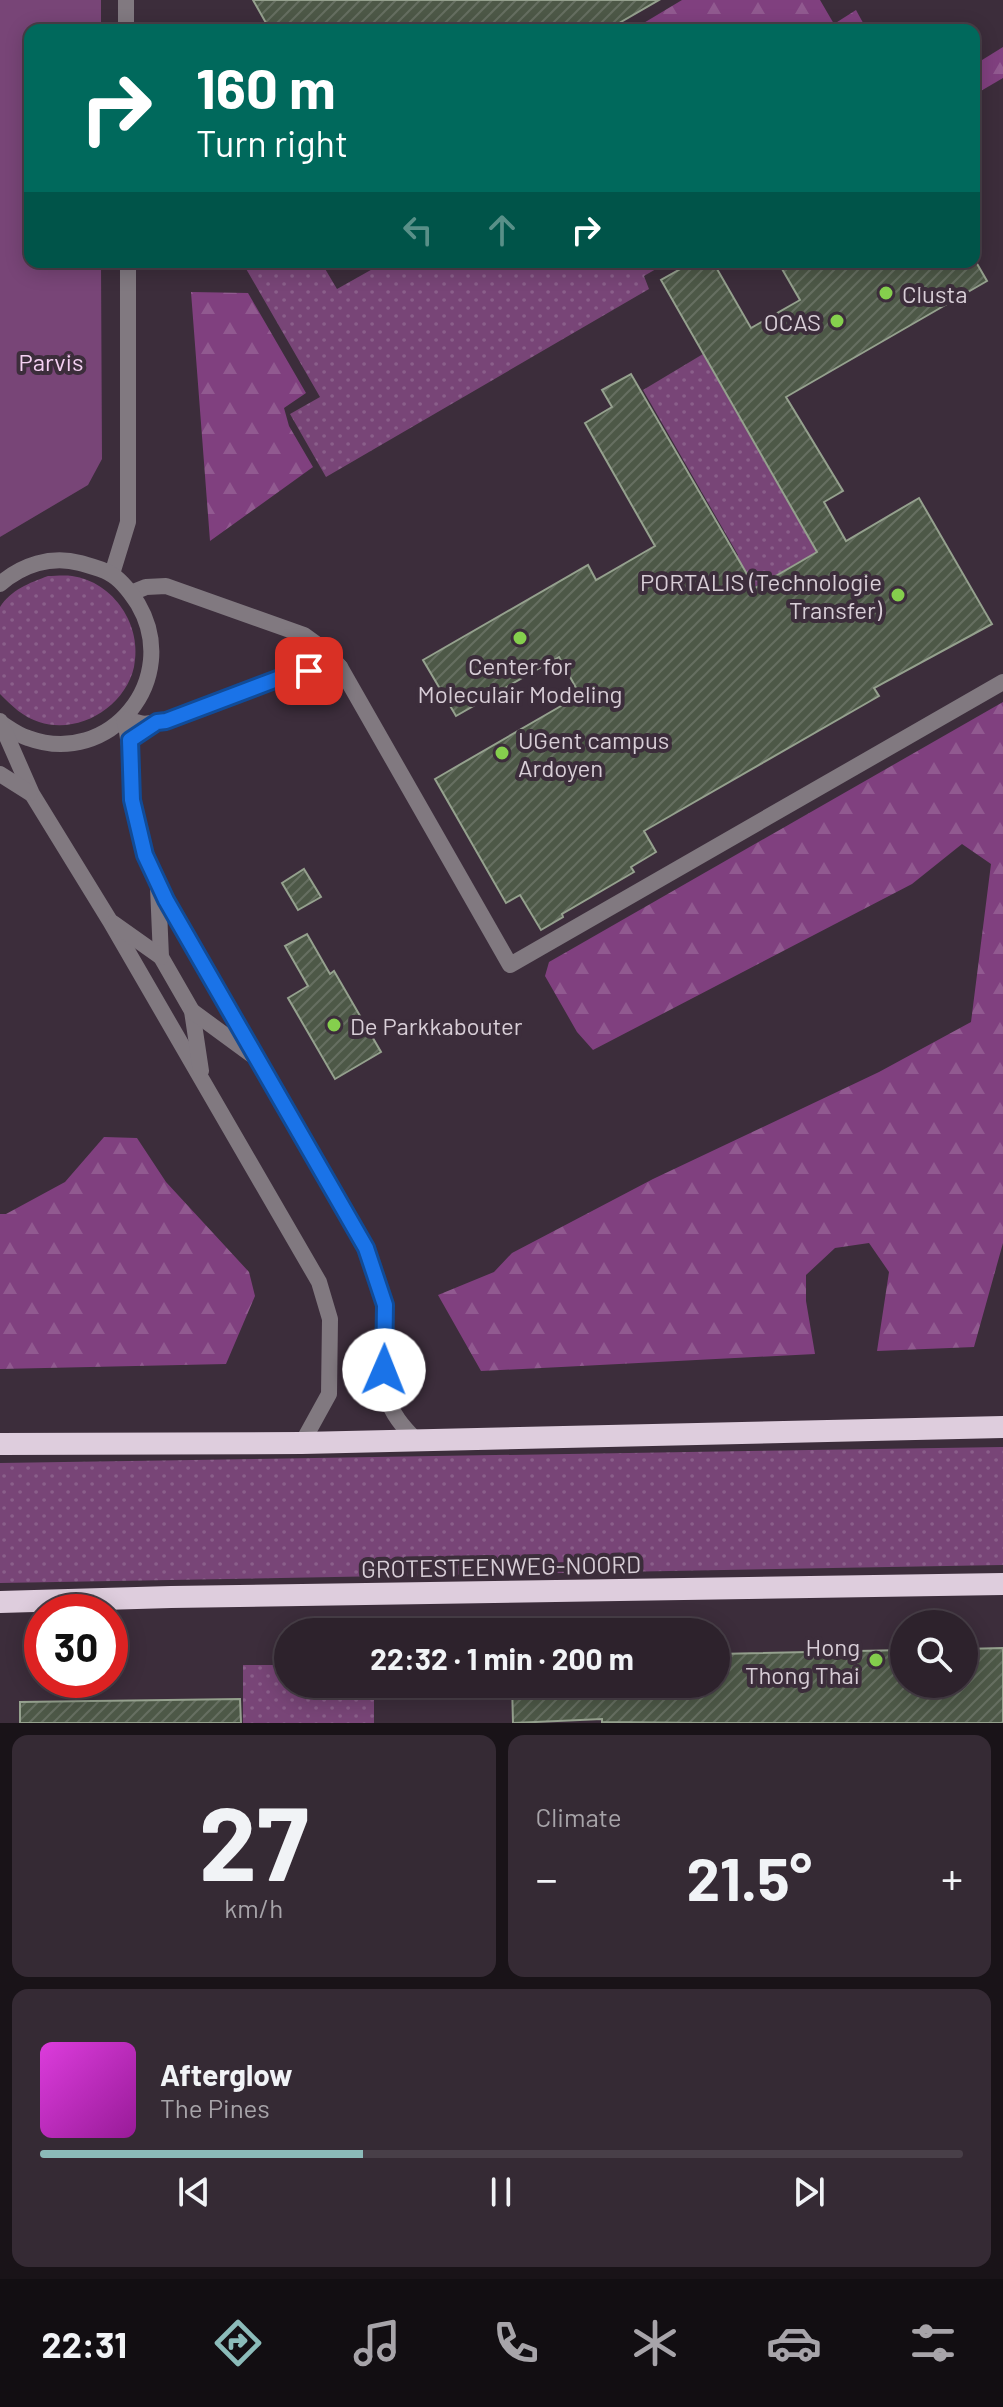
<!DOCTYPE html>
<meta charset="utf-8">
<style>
:root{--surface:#2d222c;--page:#352a34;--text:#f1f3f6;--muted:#a7a4a9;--line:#483f48;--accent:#8bbbb9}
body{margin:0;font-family:Barlow,sans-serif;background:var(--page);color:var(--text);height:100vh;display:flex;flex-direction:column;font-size:30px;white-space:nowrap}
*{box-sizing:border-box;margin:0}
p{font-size:26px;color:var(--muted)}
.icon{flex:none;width:44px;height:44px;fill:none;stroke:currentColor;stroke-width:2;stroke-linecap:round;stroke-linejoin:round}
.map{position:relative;height:1723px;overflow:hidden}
.side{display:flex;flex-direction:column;gap:12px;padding:12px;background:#191318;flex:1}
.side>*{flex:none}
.banner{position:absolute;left:24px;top:24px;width:956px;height:244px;border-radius:16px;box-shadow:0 4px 20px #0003,0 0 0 2px var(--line);background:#00695c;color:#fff;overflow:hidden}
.tools{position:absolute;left:890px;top:1610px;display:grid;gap:16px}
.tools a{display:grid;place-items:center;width:88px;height:88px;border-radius:50%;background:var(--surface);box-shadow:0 4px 20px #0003,0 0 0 2px var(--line);font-size:40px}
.speed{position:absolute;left:24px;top:1594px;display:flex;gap:16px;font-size:40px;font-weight:700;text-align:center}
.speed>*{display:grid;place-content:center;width:104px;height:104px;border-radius:50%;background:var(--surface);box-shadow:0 4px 20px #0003,0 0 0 2px var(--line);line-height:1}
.speed .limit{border:12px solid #d22;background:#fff;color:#111}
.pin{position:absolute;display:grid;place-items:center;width:68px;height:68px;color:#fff;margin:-34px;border-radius:16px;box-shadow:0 4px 12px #0006}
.me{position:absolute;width:88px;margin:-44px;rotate:1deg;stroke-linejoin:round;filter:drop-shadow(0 0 6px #0008)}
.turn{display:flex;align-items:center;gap:28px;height:168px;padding:0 40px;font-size:36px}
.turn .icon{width:104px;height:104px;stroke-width:2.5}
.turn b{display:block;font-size:56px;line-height:68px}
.lanes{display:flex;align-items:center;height:76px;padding:0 40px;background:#0003;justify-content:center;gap:40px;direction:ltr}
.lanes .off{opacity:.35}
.big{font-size:60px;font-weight:700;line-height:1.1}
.side .card{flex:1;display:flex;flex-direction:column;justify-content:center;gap:12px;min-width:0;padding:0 28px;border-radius:16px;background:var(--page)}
.side .dial{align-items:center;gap:0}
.dial b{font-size:104px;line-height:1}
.song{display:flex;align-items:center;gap:24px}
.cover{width:96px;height:96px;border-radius:12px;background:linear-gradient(135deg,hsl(300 70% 55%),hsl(300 70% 35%))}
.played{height:8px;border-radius:4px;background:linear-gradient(90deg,var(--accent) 35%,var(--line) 35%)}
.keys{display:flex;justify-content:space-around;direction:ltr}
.heat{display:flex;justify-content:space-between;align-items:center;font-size:44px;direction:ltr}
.side .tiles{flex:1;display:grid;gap:12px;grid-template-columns:1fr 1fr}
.card:last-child{grid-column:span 2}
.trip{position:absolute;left:274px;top:1618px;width:456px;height:80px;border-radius:40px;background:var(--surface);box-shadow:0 4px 20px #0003,0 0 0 2px var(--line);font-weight:700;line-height:80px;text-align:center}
.dock{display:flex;height:128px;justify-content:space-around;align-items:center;background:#120e12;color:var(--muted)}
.dock .icon{width:56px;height:56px}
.dock .current{color:var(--accent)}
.dock b{font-size:36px;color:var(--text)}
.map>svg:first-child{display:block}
.grass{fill:url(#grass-dots)}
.forest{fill:url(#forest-firs)}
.park{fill:#784577}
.building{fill:url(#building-hatch);stroke:#95a18e;stroke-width:2}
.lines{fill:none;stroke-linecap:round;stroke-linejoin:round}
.service{stroke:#817980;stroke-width:16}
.minor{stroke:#817980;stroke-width:16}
.trunk{stroke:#decddd;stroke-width:22}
.route-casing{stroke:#114b97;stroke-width:20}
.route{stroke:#1a73e8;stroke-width:14}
.poi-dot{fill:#85cf4d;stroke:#3c2d3b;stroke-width:3}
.labels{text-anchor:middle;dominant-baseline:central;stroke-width:8;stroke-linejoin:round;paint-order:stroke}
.poi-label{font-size:24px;fill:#d8ced7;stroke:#3c2d3b;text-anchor:start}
.park-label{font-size:24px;fill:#f5d1f3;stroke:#3c2d3b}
.street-label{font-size:24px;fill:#d8ced7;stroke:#3c2d3b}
</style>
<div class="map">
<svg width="1003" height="1723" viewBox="0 0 1003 1723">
<defs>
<pattern id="grass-dots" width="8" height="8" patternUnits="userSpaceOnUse" patternTransform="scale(2)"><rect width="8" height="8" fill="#784577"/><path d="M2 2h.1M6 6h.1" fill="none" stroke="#8a5f8a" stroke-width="1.8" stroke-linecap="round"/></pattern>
<pattern id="forest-firs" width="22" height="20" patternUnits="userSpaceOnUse" patternTransform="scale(2)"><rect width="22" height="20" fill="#80407f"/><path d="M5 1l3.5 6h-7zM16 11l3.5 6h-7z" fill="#915a90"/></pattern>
<pattern id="building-hatch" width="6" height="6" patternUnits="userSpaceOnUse" patternTransform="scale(2)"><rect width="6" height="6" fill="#4d5847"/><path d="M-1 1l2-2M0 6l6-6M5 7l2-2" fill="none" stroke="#666f61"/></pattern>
</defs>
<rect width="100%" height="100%" fill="#3c2d3b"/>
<!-- grass -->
<g class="grass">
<path d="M253,262h68l16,27 48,-27h283l-24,14 5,13 -323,188 -36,-63 30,-17 -75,-130z"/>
<path d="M703,354l94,164 37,29 -29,17 -3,-4 -82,47 -17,-31 35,-21 -95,-165z"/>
<path d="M48,576c7,0 16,-1 24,0 42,6 71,50 62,91 -9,40 -55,68 -95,55 -16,-5 -27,-16 -39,-28v-87c11,-17 29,-24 48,-31z"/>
<path d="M1003,1447v118l-1003,18v-120z"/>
<path d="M243,1665h45v19h86v39h-131z"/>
</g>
<!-- forest -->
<g class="forest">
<path d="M682,0h138l14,24 22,-14 11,20h-235z"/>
<path d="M1003,47v31l-29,17v-30z"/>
<path d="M191,292l57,1 58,100 -22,15 5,18 24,41 -103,74z"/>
<path d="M1003,702v541l-29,104 -97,4 12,-79 -20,-29 -34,5 -29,27v26l9,53 -334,17 -43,-76 56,-23 18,-19 141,-74 226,-107 92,-50 20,-158 -29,-20 -50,40 -319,166 -16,-18 -32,-56 4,-14z"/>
<path d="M104,1137l33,1 29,44 83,90 6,24 -29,68 -226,5v-155h6l59,-32z"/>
</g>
<!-- park -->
<path class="park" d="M0,0h101v30h-71v232h71l1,197 -14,26 -88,52z"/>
<!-- building -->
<g class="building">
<path d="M253,0h406l-52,30h-337z"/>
<path d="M693,262h20l38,66 49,-28 -22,-38h198l11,19 -201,116 57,94 -19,11 22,39 73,-43 73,126 -118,64 5,8 -235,135 12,21 -25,15 3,5 -72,42 1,3 -22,13 -21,-35 -14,8 -71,-124 145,-84 -21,-38 -103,59 -33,-56 165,-95 8,15 59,-34 -70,-123 27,-16 -10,-17 29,-16 124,214 62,-36 -156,-272z"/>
<path d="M304,869l17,28 -23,13 -16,-27z"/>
<path d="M307,934l23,40 4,-3 47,81 -46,27 -47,-81 20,-12 -23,-40z"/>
<path d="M1003,1648v75h-299l-102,-1v-3l-89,4 -1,-39h204v-30l188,-4v34h60v-35z"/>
<path d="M240,1699l1,24h-221v-21z"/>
</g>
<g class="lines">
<!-- service -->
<g class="service">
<path d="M131,593l15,-6 20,-1 138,49 22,16 14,16 170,298 493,-283"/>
<path d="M124,719l20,5 22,-3 119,-45 55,-9"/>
</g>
<!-- minor -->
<g class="minor">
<path d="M126,0v30"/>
<path d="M112,574l16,-52v-260"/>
<path d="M0,584c22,-19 51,-29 80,-21 10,3 20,5 29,10 12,6 22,20 29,31 44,75 -28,164 -110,134 -10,-3 -19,-10 -27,-15"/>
<path d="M124,719c8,27 5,53 8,81 5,36 19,68 34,100l200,348 19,57 1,90c6,19 16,31 30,45"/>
<path d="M0,721l32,73 78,127 209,361 11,37 -1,75 -27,49"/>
<path d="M0,774l30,19"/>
<path d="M158,887l3,70 31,54 9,60"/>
<path d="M113,923l48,34"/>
<path d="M192,1011l60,44"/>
</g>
<!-- trunk -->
<g class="trunk">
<path d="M0,1444l302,-1 701,-16"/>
<path d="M0,1602l171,-5 832,-13"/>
</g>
</g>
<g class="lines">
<!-- route casing -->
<g class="route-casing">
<path id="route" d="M309,671l-24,5 -119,45 -9,1 -27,18 2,60 13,55 21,45 200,348 19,57 -1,65"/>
</g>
<!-- route -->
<use href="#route" class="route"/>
</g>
<!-- markers -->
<g class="poi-dot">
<circle cx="886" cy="293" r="8"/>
<circle cx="837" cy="321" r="8"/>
<circle cx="898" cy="595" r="8"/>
<circle cx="520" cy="638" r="8"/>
<circle cx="502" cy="753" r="8"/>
<circle cx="334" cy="1025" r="8"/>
<circle cx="876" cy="1660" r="8"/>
</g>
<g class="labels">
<!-- poi labels -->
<g class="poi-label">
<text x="902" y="293">Clusta</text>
<text x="821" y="321" text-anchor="end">OCAS</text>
<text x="882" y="581" text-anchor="end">PORTALIS (Technologie<tspan x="882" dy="28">Transfer)</tspan></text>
<text x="520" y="665" text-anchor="middle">Center for<tspan x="520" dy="28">Moleculair Modeling</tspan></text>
<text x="518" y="739">UGent campus<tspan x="518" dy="28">Ardoyen</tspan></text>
<text x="350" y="1025">De Parkkabouter</text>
<text x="860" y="1646" text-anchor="end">Hong<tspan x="860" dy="28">Thong Thai</tspan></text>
</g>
<!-- park labels -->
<g class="park-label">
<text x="51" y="361">Parvis</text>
</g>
<!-- street labels -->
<g class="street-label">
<text transform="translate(501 1566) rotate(-1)">GROTESTEENWEG-NOORD</text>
</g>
</g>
</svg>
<div class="tools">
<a><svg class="icon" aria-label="search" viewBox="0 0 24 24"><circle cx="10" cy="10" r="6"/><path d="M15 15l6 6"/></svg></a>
</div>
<div class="speed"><div class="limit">30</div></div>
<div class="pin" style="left:309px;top:671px;background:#d93025"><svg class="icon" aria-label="arrive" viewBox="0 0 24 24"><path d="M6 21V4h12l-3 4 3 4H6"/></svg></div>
<svg class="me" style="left:384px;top:1370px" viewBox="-20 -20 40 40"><circle r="19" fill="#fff"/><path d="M0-13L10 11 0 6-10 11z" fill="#1a73e8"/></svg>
<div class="trip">22:32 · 1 min · 200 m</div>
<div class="banner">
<div class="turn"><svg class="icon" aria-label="right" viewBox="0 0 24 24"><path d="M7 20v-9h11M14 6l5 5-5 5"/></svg><div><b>160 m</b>Turn right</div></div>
<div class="lanes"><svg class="icon off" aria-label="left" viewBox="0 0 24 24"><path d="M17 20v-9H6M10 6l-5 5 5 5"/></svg><svg class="icon off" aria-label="ahead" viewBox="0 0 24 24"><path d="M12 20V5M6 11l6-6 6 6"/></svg><svg class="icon" aria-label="right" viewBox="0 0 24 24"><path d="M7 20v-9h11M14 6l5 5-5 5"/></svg></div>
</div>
</div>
<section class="side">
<div class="tiles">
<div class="card dial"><b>27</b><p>km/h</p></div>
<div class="card"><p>Climate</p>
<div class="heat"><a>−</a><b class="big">21.5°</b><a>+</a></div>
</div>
<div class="card">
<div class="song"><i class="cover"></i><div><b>Afterglow</b><p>The Pines</p></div></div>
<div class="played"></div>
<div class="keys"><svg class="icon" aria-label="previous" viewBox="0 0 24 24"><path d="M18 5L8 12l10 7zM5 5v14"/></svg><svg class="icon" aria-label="pause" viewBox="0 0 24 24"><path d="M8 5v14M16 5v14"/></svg><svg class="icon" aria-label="next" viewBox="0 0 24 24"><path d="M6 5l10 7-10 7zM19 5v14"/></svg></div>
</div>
</div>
</section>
<nav class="dock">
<b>22:31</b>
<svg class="icon current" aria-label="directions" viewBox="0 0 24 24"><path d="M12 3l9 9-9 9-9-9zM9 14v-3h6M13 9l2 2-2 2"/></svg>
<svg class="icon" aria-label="music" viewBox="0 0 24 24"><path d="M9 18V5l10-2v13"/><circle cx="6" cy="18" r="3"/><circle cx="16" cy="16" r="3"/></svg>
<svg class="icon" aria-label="phone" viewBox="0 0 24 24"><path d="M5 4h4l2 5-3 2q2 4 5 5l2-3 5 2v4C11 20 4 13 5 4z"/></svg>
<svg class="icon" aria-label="climate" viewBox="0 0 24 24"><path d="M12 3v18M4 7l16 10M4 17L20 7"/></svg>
<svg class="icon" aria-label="car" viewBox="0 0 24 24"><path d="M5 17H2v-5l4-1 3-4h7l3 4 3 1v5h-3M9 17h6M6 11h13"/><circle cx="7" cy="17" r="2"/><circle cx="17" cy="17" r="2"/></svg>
<svg class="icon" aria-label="filters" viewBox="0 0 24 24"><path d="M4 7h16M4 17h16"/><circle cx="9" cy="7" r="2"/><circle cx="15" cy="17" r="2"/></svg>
</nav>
